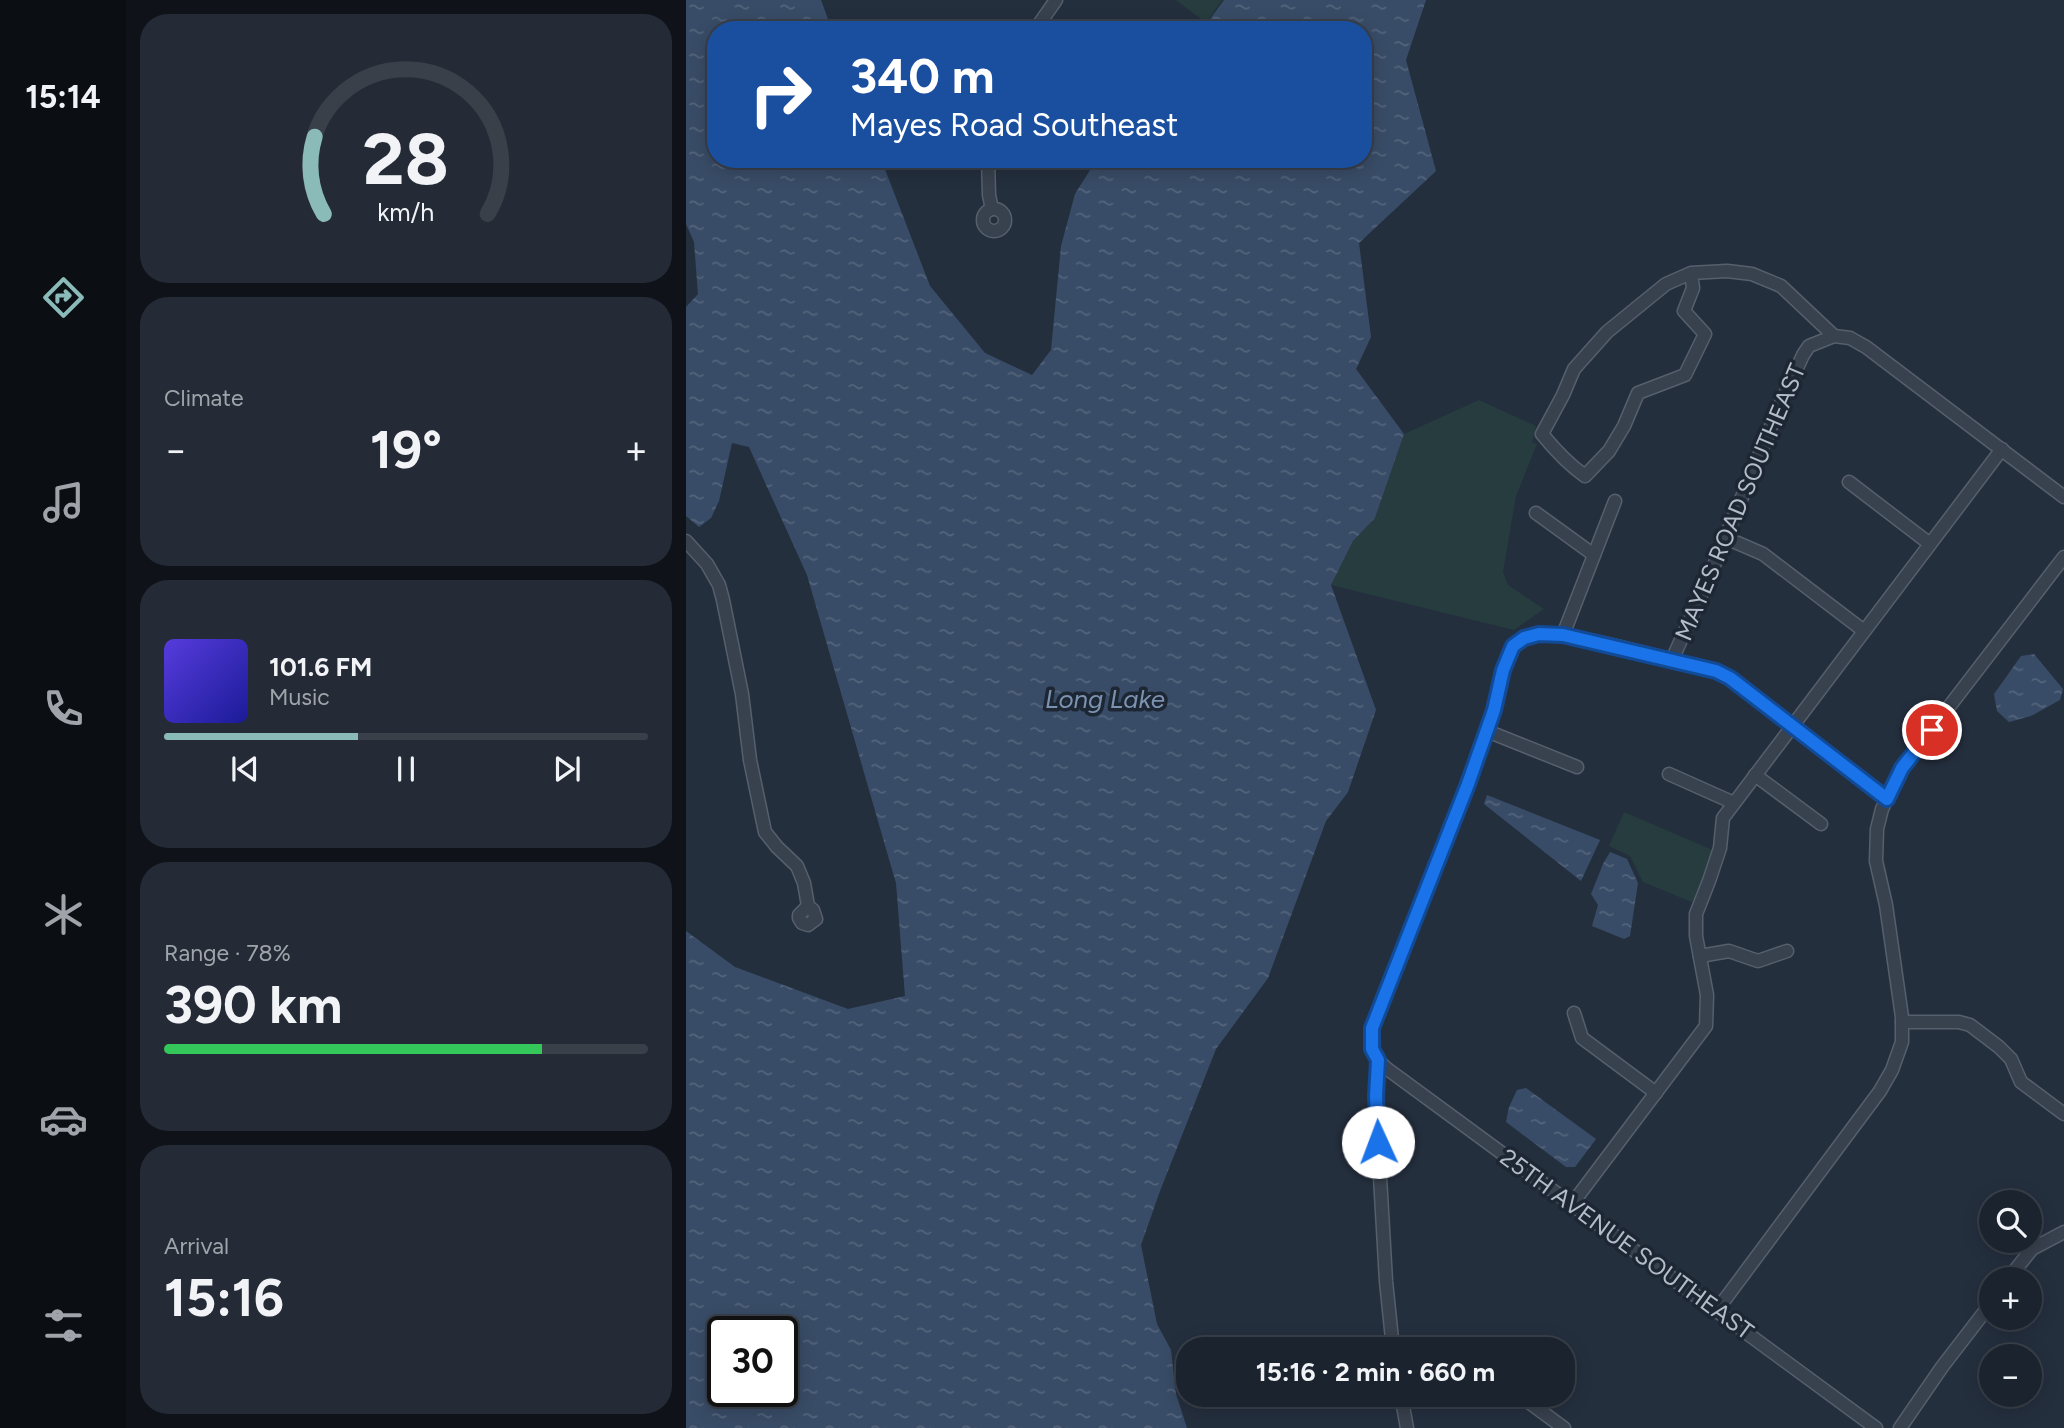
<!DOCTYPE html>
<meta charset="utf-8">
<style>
:root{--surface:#1b232e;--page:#242b36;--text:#f1f3f6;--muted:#a0a4aa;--line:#39404a;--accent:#8bbbb9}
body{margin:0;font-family:Figtree,sans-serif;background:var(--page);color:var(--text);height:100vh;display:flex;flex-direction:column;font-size:26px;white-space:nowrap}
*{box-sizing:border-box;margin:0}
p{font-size:23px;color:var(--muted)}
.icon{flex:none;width:38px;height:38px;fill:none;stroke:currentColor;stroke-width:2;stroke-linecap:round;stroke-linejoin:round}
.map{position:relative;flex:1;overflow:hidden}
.panel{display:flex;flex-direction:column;gap:14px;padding:14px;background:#0f1319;width:560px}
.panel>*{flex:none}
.guide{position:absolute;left:21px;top:21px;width:665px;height:147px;border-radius:28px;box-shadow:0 4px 18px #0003,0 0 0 2px var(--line);background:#1a4fa0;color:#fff;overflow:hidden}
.tools{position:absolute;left:1293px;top:1190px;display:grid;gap:14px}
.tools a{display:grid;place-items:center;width:63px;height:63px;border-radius:50%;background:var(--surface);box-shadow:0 4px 18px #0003,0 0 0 2px var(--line);font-size:35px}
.speed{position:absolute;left:21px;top:1316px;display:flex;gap:14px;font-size:35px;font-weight:700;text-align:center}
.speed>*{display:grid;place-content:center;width:91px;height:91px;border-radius:50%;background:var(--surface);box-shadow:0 4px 18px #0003,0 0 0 2px var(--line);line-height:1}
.speed .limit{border:4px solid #111;border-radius:10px;background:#fff;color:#111}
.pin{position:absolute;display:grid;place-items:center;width:60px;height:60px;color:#fff;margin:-30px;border:4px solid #fff;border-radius:50%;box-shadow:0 2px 7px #0007}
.me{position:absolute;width:77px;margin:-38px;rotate:358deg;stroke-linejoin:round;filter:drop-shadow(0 0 5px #0008)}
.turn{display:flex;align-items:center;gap:24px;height:147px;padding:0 28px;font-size:32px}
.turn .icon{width:91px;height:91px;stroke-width:2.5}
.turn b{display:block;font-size:49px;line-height:60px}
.big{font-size:52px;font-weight:700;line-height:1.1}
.panel .card{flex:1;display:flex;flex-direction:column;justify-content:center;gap:10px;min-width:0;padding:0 24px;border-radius:28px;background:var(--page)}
.panel .dial{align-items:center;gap:0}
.dial svg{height:182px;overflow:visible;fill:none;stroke:var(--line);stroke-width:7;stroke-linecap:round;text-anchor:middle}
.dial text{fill:var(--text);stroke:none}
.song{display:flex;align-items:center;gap:21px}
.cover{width:84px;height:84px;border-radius:10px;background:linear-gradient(135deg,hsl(250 70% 55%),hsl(240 70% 35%))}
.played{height:7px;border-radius:4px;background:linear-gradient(90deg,var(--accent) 40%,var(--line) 40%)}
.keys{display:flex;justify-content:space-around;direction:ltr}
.heat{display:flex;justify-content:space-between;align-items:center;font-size:38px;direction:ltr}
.charge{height:10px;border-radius:5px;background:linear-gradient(90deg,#34c759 78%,var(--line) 0)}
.trip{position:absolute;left:490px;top:1337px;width:399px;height:70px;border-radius:28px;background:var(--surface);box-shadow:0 4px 18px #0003,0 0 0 2px var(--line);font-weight:700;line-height:70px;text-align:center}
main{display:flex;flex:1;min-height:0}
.tab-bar{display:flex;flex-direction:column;width:126px;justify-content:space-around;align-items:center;background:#0b0e12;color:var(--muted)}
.tab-bar .icon{width:49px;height:49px}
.tab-bar .selected{color:var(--accent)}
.tab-bar b{font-size:32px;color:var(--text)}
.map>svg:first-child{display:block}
.park{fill:#263c3f}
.water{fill:url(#water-ripples);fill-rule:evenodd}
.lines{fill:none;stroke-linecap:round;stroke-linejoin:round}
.minor-casing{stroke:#565f6c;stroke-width:15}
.minor{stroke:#38414e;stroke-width:12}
.route-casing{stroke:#114b97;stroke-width:18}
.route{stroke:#1a73e8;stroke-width:12}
.labels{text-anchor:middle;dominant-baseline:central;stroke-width:7;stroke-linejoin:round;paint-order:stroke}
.street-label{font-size:24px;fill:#b4bcc9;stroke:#1d2633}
.water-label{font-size:26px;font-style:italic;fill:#7c92b1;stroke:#1d2633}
</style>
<main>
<nav class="tab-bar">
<b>15:14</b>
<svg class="icon selected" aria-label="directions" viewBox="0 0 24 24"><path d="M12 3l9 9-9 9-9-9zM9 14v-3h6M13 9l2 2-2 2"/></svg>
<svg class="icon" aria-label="music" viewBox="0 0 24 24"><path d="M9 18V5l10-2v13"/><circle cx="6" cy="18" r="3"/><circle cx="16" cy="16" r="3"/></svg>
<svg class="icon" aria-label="phone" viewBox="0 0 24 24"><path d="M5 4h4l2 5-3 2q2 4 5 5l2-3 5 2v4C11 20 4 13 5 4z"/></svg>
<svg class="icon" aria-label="climate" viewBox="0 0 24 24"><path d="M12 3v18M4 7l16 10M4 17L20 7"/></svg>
<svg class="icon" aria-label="car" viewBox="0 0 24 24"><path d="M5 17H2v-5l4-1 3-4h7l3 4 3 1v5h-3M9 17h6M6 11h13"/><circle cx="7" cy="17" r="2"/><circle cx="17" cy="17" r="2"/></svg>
<svg class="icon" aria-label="filters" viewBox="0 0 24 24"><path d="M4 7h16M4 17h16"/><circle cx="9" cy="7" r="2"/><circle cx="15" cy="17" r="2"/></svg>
</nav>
<section class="panel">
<div class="card dial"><svg viewBox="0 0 100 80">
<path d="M14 69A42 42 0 1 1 86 69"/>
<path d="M14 69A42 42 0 0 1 10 35" stroke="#8bbbb9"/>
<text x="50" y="56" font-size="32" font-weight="700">28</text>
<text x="50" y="72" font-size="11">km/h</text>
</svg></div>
<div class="card"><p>Climate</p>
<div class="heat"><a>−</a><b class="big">19°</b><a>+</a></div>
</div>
<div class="card">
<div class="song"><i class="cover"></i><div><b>101.6 FM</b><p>Music</p></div></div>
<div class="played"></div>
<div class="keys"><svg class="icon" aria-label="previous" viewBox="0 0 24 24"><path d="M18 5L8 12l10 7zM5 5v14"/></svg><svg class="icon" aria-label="pause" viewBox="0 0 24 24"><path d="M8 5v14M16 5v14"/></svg><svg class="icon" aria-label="next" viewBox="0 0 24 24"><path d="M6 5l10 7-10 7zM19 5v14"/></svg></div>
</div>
<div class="card"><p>Range · 78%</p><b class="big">390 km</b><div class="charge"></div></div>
<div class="card"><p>Arrival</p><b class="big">15:16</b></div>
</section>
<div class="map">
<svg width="1378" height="1428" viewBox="0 0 1378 1428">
<defs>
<pattern id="water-ripples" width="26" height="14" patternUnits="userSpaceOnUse" patternTransform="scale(1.75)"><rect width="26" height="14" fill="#394c67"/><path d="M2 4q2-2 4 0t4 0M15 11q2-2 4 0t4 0" fill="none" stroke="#53647b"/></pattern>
</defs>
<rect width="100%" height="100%" fill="#242f3e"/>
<!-- park -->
<g class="park">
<path d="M490,0h46l-16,23z"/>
<path d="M793,400l57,26 -4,16 5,2 -21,52 -13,76 5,13 36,24 -30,21 -183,-45 22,-44 22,-23 29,-84z"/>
<path d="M938,812l91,39 -21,52 -51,-21 -13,-26 -21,-10z"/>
</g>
<!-- water -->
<g class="water">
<path d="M0,0h135l11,30h-116v129h165l49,127 55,67 47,22 19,-25 10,-104 14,-52 22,-35h266v-129h-161l22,-30h202l-20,60 30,111 -77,72 12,94 -15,32 48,65 -29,84 -22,23 -22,44 45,125 -28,82 -22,29 -58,157 -52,71 -56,142 -19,54 16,79 14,26 5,44 11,34h-501v-497l49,36 113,42 57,-13 -9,-113 -3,-10 -86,-298 -58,-128 -17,-4 -13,58 -8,17 -12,9 -13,-11v-209l12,-13 -4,-52 -8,-18zM37,1332h59v59h-59z"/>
<path d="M1348,654l29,35 -3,11 -29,16 -22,6 -12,-11 -3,-17 27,-38z"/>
<path d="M801,795l113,45 -19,41 -97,-77z"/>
<path d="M924,852l17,7 11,24 -8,53 -6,3 -32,-13 6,-21 -7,-11 12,-30z"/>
<path d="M840,1088l70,51 -21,28h-9l-60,-45 3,-15 8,-17z"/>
</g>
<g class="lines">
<!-- minor casing -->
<g class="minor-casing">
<g id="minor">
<path d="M349,30l21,-30"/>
<path d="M302,159l1,36 3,14"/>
<circle cx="308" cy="220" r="11"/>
<path d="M1005,273l2,15 -9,23 21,23 -20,41 -47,18 -14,33 -15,25 -24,25c-17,-12 -30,-26 -43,-42l21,-39 11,-26 33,-37 59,-48 25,-11 36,-2 25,3 29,12 53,50"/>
<path d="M1163,482l81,62"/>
<path d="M850,513l58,42"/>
<path d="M1040,538l37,16 101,77"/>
<path d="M0,541l21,23 12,21 4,15 19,94 8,66 15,72 12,15 20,19 7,17 4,23 5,4 3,9 -8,6 -6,-2 -3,-5v-3l9,-9"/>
<path d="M877,635l52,-134"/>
<path d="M986,660l44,11 14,7 157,121"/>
<path d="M801,731l90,36"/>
<path d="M983,774l65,29"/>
<path d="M1069,775l66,49"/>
<path d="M1014,956l29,-5 29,10 29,-10"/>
<path d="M888,1013l8,25 74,55"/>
<path d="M1216,1022h57l11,3 29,22 12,12 10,23 43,32"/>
<path d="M692,1060l8,8 490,360"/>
<path d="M886,1204l134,-178 1,-31 -11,-59v-22l13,-33 11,-33 3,-30 279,-369"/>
<path d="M1322,1279l24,-30 32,-17"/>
<path d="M1031,1310l163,-219 12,-21 10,-28v-25l-16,-112 -10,-44 1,-32 5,-20 20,-41 162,-211"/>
<path d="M707,1349l-7,-68 -8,-139 -2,-46 2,-36 -6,-11v-21c11,-35 27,-69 41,-103 26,-68 52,-135 77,-204 9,-23 10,-68 32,-82 25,-15 119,14 150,21l38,-85 67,-163 26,-57 6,-9 25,-10 16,2 16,9 198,150"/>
<path d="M715,1395l6,33"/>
<path d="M833,1395l45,33"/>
<path d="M1214,1428l42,-61 50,-65"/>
</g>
</g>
<!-- minor -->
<use href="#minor" class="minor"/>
</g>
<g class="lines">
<!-- route casing -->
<g class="route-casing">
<path id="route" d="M692,1142l-2,-46 2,-36 -6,-11v-21l96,-244 26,-74 9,-40 10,-24 11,-8 15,-4 24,1 153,36 14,7 157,121 15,-31 30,-38"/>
</g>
<!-- route -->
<use href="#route" class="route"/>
</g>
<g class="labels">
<!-- street labels -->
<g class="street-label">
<text transform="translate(1054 502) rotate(-67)">MAYES ROAD SOUTHEAST</text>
<text transform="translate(941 1244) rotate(36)">25TH AVENUE SOUTHEAST</text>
</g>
<!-- water labels -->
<g class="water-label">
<text x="419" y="699">Long Lake</text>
</g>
</g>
</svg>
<div class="tools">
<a><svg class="icon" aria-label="search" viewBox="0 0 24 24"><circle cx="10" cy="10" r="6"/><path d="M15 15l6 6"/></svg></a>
<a>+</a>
<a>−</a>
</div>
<div class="speed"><div class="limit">30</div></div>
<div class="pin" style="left:1246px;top:730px;background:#d93025"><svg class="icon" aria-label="arrive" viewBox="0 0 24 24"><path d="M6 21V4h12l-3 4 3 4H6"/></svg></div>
<svg class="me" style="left:692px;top:1142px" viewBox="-20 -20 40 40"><circle r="19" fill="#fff"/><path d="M0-13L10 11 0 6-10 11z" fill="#1a73e8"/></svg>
<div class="trip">15:16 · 2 min · 660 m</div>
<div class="guide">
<div class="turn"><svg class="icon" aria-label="right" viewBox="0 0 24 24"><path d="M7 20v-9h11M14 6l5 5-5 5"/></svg><div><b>340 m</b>Mayes Road Southeast</div></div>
</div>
</div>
</main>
